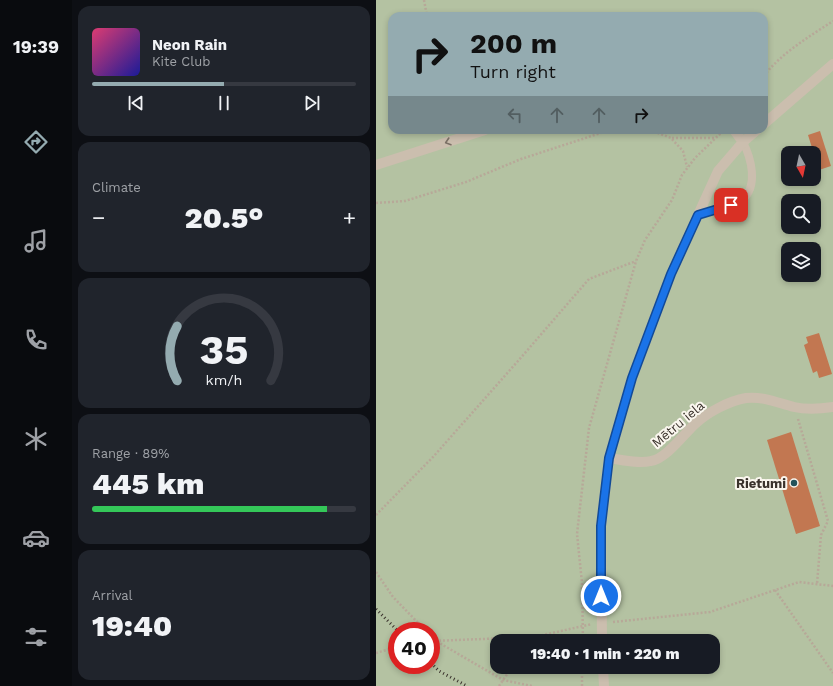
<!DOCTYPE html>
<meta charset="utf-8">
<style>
:root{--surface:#171b24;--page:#20242c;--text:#f1f3f6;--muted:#9ea1a6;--line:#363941;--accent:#94abb0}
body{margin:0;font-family:"Work Sans",sans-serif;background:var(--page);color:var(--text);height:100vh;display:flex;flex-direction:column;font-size:15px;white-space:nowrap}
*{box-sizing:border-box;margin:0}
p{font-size:13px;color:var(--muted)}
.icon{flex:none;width:22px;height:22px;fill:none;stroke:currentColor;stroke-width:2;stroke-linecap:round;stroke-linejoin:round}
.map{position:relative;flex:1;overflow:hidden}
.side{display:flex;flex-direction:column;gap:6px;padding:6px;background:#0d0f14;width:304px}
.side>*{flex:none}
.banner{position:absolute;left:12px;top:12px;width:380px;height:122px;border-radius:12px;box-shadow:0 2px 6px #0003;background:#94abb0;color:#111;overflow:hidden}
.needle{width:26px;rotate:171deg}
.fabs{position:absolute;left:405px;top:146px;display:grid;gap:8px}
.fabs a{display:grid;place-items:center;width:40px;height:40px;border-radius:8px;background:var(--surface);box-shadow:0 2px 6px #0003;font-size:20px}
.speed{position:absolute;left:12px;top:622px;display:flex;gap:8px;font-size:20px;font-weight:700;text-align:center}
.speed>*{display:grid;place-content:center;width:52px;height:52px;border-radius:50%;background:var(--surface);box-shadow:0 2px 6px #0003;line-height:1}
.speed .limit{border:6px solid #d22;background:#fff;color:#111}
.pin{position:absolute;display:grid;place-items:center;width:34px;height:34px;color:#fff;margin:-17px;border-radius:8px;box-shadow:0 2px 6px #0006}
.me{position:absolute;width:44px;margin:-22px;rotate:0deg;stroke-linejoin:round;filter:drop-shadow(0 0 3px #0008)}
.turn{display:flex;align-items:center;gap:14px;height:84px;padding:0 16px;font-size:18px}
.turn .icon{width:52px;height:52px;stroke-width:2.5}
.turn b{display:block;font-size:28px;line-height:34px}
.lanes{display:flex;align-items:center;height:38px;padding:0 16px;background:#0003;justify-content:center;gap:20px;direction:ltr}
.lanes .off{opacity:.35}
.big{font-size:30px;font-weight:800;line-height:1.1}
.side .widget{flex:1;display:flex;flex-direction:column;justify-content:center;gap:6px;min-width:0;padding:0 14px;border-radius:12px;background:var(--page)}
.side .dial{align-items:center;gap:0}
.dial svg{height:104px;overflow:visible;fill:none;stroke:var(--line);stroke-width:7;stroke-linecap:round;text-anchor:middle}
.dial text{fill:var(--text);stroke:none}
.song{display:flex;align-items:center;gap:12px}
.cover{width:48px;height:48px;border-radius:6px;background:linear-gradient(135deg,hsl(340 70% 55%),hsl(240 70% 35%))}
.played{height:4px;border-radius:2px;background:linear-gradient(90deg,var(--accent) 50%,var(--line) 50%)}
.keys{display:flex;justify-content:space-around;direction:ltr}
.heat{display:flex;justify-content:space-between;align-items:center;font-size:22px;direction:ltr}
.charge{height:6px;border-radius:3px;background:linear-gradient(90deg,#34c759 89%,var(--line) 0)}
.trip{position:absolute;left:114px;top:634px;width:230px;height:40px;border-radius:12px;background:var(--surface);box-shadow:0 2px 6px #0003;font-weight:800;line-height:40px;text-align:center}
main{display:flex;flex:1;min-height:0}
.tab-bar{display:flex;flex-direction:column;width:72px;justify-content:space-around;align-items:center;background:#090b0e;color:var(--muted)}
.tab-bar .icon{width:28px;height:28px}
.tab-bar .current{color:var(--accent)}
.tab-bar b{font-size:18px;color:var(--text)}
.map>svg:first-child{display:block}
.green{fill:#b4c2a2;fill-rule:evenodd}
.building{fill:#c27751}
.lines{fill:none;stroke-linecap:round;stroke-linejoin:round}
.path{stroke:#b7a898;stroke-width:2.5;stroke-dasharray:2 2;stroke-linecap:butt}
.service{stroke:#cbbeae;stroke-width:8}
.minor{stroke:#cbbeae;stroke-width:10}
.tertiary{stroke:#cbbeae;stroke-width:10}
.rail{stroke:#3a322c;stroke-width:3;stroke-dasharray:1 3;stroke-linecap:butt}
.oneway{stroke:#7b7166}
.route-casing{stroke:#114b97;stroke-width:10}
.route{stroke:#1a73e8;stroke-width:7}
.poi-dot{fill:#22525b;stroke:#faf6ee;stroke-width:1.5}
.labels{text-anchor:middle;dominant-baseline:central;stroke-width:4;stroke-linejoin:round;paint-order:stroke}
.street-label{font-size:13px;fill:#3a322c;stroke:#faf6ee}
.poi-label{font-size:13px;font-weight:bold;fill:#3a322c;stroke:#faf6ee;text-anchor:end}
</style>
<main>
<nav class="tab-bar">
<b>19:39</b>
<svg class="icon current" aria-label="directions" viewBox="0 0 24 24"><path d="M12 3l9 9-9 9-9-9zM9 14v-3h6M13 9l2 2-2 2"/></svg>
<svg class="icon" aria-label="music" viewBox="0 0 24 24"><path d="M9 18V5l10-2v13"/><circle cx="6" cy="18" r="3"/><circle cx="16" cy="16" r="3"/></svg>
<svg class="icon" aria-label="phone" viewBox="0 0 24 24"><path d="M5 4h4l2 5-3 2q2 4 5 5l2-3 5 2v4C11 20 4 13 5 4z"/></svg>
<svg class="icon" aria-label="climate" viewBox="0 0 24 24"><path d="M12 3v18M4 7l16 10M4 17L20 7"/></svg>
<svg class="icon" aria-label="car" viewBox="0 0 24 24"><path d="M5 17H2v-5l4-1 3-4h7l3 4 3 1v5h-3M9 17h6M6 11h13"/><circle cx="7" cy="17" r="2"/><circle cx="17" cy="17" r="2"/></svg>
<svg class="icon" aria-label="filters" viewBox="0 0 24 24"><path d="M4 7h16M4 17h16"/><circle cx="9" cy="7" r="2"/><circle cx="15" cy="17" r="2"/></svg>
</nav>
<section class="side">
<div class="widget">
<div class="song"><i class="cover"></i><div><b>Neon Rain</b><p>Kite Club</p></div></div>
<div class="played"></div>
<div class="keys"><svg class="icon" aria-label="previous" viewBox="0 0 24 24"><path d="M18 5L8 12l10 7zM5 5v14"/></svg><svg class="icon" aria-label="pause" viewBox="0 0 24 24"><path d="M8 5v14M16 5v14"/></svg><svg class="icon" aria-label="next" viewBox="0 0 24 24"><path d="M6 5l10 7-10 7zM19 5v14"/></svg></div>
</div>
<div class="widget"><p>Climate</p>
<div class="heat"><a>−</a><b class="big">20.5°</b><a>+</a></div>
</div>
<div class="widget dial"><svg viewBox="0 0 100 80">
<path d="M14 69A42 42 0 1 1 86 69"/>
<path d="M14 69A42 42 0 0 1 14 27" stroke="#94abb0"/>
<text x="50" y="56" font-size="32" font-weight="700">35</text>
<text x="50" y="72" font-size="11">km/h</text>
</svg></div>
<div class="widget"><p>Range · 89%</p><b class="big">445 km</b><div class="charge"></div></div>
<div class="widget"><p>Arrival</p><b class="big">19:40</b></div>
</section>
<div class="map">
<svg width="457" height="686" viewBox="0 0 457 686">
<rect width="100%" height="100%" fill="#f3ede2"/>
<!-- green -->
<path class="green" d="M0,0h457v686h-457zM16,16h372v114h-372zM412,153h26v26h-26zM412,201h26v26h-26zM412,249h26v26h-26zM21,631h34v34h-34zM121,641h216v26h-216z"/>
<!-- building -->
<g class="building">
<path d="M444,131l11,35 -12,4 -11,-35z"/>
<path d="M443,333l13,41 -13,4 -2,-7 -4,2 -9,-28 4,-2 -2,-6z"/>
<path d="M415,432l29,94 -24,8 -29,-94z"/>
</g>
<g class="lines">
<!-- path -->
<g class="path">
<path d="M48,0l3,16"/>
<path d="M388,76c16,-22 46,-40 69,-55"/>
<path d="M274,130l21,8 12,13 4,16"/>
<path d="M296,138h43"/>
<path d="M0,203l29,-2 61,-19 55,-23 89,-29"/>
<path d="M422,419l30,102 -7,14 -4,49"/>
<path d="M0,515l57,-58 85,-96 71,-82 47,-18"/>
<path d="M0,572l17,25 33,34"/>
<path d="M399,590l58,83"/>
<path d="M237,622l97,-10 89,-30 34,4"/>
<path d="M55,636l5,5 67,39 29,6"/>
<path d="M55,641l103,-4"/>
<path d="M156,641l2,-4 58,-13"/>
<path d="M207,641l-1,-58 -5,-49 12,-106 47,-167 9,-21 27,-40 10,-25 13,-17 29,-28"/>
<path d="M0,653l21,-6"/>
<path d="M123,686l13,-19"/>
<path d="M206,686v-19"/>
</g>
<!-- service -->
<path class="service" d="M322,215c14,-4 32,-6 44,-15 17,-14 9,-42 1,-58"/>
<!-- minor -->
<g class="minor">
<path d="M358,130l9,12"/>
<path d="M0,165l109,-35"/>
<path d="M233,458c14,2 29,6 42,3 15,-2 33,-27 44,-37 13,-12 34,-23 51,-26 17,-2 32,5 48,9 13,3 26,2 39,0"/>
</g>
<!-- tertiary -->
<g class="tertiary">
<path d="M388,124l69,-60"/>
<path d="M226,641l-1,-115 8,-68 23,-80 39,-104 47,-103 25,-29 14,-12"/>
<path d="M227,667l1,19"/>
</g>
<!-- rail -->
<g class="rail">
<path d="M0,609l22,22"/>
<path d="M55,663l8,8 28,15"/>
</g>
</g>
<!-- one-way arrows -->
<defs><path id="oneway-chevron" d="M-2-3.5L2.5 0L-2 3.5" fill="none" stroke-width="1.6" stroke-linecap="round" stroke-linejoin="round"/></defs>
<use class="oneway" href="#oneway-chevron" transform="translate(72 142) rotate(162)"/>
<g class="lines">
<!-- route casing -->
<g class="route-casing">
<path id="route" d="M225,596v-70l8,-68 23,-80 39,-104 27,-59 33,-10"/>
</g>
<!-- route -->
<use href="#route" class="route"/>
</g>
<!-- markers -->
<circle class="poi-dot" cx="418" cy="483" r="4"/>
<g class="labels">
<!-- street labels -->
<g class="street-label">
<text transform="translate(302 424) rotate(-40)">Mētru iela</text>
</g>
<!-- poi labels -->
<g class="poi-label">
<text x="410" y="483">Rietumi</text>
</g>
</g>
</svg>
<div class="fabs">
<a><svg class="needle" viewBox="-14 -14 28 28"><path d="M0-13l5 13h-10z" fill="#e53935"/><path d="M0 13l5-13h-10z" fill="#9ea1a6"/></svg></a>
<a><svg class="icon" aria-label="search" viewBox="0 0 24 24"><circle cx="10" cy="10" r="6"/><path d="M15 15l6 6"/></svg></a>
<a><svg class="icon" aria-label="layers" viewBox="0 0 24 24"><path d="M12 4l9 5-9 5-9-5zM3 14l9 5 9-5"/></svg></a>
</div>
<div class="speed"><div class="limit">40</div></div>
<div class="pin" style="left:355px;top:205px;background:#d93025"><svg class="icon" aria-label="arrive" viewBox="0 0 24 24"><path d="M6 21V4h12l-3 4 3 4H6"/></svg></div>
<svg class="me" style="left:225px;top:596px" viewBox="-20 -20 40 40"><circle r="17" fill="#1a73e8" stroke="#fff" stroke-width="3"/><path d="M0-11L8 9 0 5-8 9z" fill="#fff"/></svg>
<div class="trip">19:40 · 1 min · 220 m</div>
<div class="banner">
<div class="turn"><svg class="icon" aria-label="right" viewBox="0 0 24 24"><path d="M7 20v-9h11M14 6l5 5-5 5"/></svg><div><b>200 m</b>Turn right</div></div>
<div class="lanes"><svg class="icon off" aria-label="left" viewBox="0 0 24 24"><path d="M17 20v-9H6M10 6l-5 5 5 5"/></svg><svg class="icon off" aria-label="ahead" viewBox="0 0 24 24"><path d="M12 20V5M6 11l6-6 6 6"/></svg><svg class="icon off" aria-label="ahead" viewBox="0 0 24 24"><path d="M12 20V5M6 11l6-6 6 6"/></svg><svg class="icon" aria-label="right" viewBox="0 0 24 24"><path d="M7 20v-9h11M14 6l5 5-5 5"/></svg></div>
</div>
</div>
</main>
